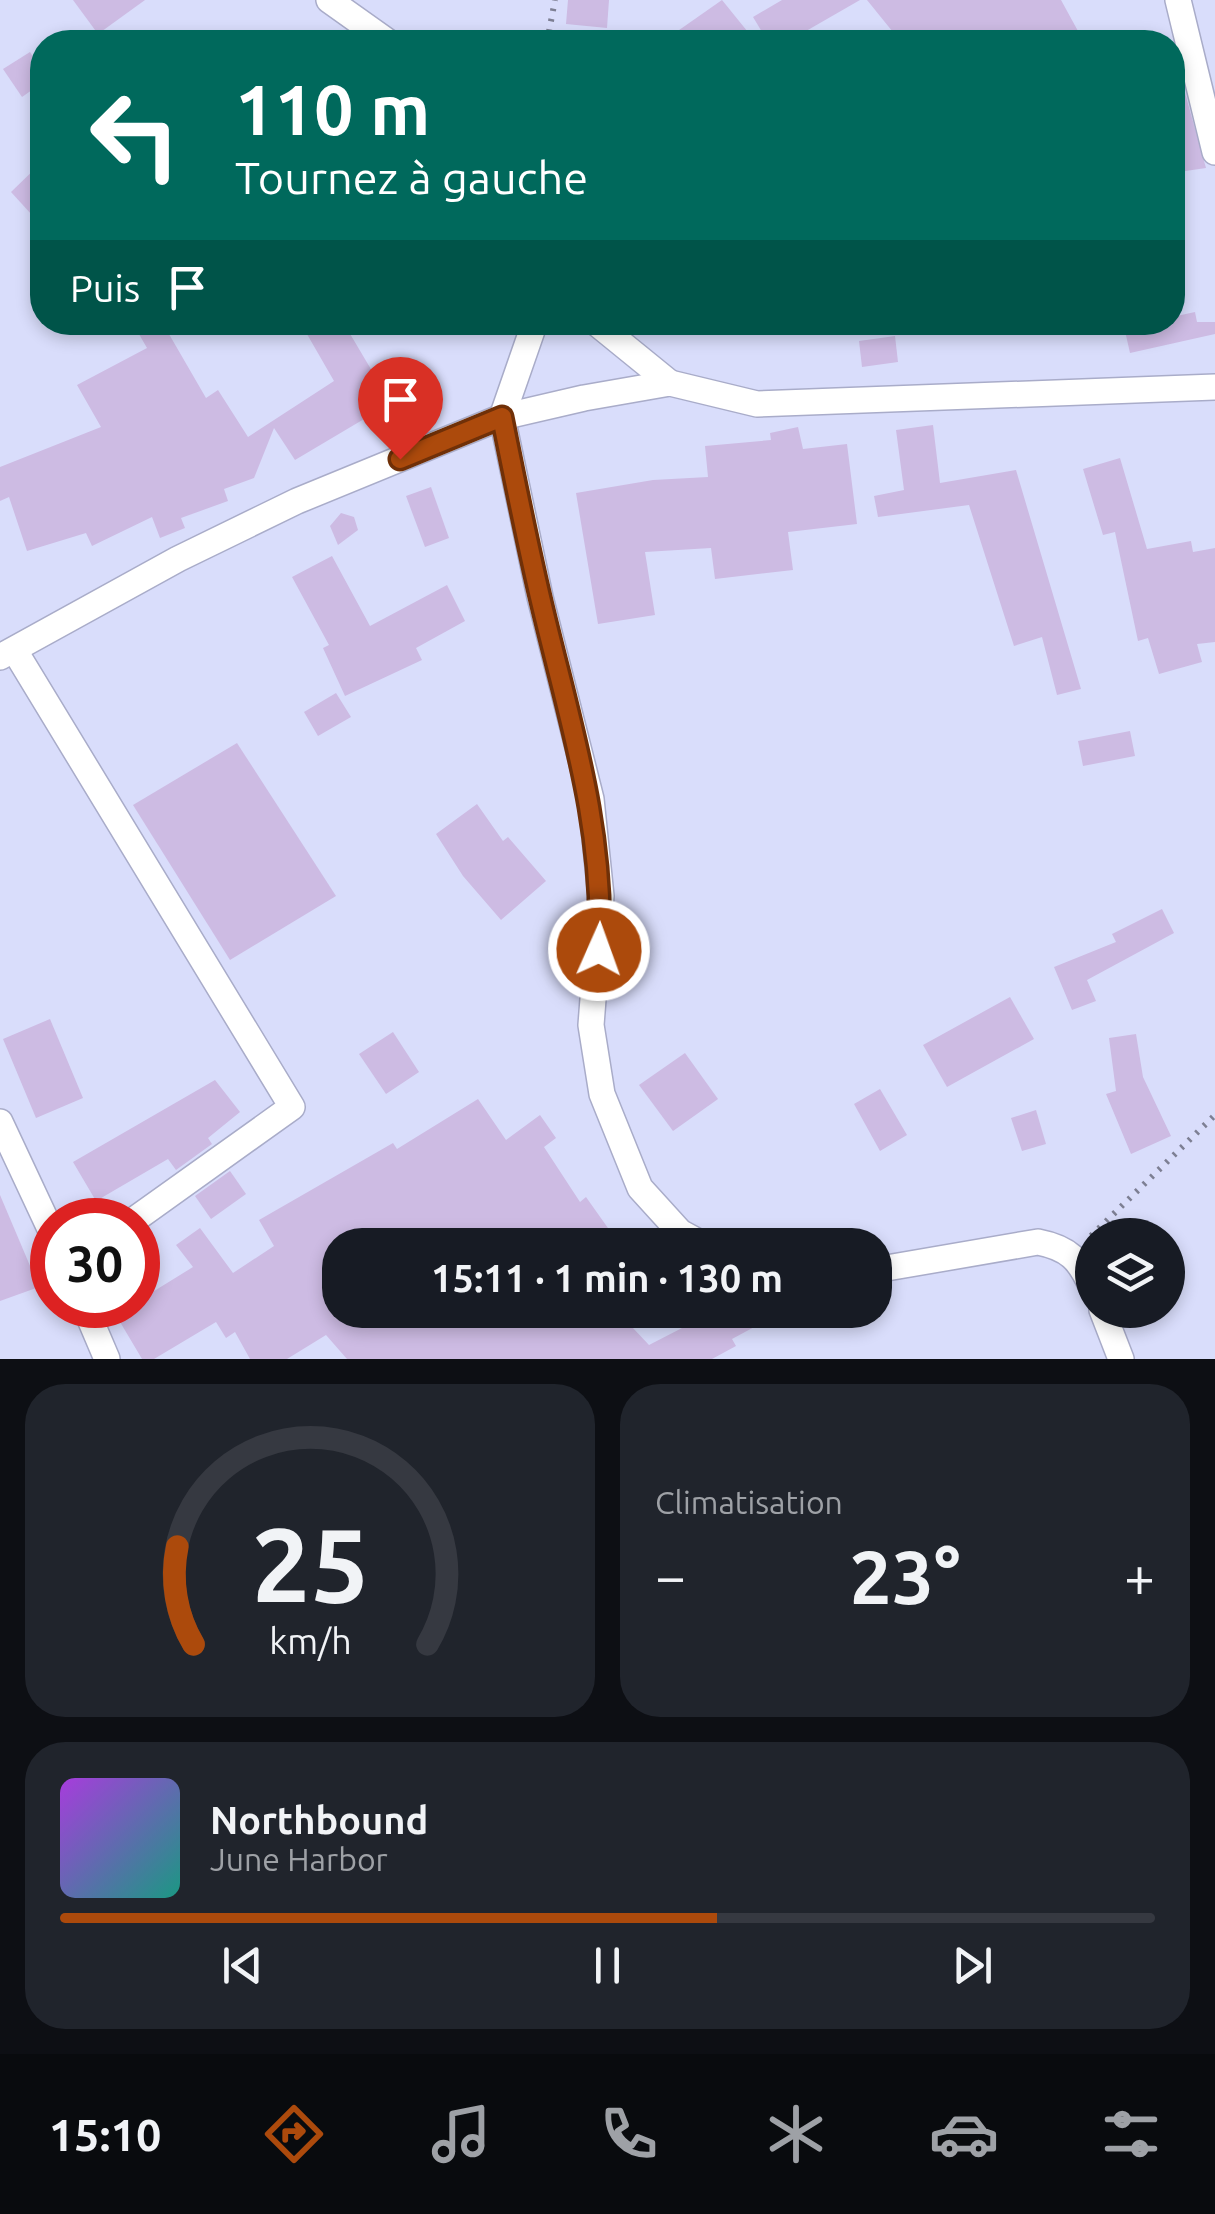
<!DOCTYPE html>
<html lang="fr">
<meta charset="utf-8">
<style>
:root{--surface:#171b24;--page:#20242c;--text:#f1f3f6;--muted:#9ea1a6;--line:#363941;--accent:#ac4a0c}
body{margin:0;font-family:Ubuntu,sans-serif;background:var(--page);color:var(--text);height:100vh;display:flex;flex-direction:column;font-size:38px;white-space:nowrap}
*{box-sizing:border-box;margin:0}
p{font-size:32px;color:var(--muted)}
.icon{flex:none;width:55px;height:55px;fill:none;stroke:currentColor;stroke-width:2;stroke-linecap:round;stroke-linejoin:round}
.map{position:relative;height:1359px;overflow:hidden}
.drawer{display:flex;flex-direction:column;gap:25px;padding:25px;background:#0d0f14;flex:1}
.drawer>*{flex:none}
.top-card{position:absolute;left:30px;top:30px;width:1155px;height:305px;border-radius:40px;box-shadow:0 5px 15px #0003;background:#00695c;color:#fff;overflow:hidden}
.fabs{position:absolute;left:1075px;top:1218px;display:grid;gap:20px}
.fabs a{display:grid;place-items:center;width:110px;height:110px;border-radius:50%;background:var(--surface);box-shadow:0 5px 15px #0003;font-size:50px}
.speed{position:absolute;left:30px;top:1198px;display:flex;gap:20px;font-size:50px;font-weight:700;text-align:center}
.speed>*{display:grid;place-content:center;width:130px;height:130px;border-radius:50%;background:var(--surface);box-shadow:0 5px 15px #0003;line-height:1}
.speed .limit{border:15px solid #d22;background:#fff;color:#111}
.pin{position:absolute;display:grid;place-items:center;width:85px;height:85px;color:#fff;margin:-102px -42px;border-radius:50% 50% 50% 0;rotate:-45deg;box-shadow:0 0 10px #0007}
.pin .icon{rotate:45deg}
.me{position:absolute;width:110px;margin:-55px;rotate:2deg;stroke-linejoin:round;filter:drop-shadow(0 0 8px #0008)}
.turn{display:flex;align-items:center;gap:35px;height:210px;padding:0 40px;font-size:45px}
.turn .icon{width:130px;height:130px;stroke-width:2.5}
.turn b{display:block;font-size:70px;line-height:85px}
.then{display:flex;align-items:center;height:95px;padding:0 40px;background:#0003;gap:20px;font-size:38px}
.big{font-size:75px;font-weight:700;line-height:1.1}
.drawer .card{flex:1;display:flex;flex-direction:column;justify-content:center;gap:15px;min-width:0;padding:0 35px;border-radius:40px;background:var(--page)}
.drawer .dial{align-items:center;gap:0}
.dial svg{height:260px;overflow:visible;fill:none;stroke:var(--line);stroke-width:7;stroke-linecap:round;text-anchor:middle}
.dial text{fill:var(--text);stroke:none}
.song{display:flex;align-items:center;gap:30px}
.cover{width:120px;height:120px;border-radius:15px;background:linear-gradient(135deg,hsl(280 70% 55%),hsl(170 70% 35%))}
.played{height:10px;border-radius:5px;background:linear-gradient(90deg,var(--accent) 60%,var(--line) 60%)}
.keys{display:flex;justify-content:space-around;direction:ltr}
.heat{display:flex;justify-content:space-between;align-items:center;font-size:55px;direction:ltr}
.drawer .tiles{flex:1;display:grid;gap:25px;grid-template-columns:1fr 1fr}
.card:last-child{grid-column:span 2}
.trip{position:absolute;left:322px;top:1228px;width:570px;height:100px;border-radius:40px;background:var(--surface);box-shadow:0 5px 15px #0003;font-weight:700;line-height:100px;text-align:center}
.tab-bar{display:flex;height:160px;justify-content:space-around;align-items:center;background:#090b0e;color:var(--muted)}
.tab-bar .icon{width:70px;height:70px}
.tab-bar .selected{color:var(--accent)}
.tab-bar b{font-size:45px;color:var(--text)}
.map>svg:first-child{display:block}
.building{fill:#cdbbe3}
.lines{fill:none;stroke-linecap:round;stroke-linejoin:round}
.street-casing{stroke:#a9acc9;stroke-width:28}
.path{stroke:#7d7f93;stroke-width:6;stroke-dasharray:2.5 8;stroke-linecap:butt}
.street{stroke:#fff;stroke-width:25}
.route-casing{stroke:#703008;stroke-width:25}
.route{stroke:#ac4a0c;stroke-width:18}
</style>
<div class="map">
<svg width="1215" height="1359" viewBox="0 0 1215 1359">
<rect width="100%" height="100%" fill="#d9ddfb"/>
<!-- building -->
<g class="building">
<path d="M73,0h72l-47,34z"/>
<path d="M568,0h41l-2,28 -41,-4z"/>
<path d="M722,0l34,42h-94z"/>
<path d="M782,0h78l-73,42h-19l-15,-25z"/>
<path d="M867,0h194l23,42h-183z"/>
<path d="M30,52l12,19v12l-20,14 -19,-28z"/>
<path d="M1180,75l26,93 -34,5v-97z"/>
<path d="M42,162v64l-31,-34z"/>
<path d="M1195,312l2,10h18v12l-85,19 -7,-31h49v-5z"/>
<path d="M132,322h30l44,76 12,-8 30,47 86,-56 -34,-59h43l48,81 -96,57 -21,-32 -20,50 -30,11 4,12 -47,17 4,10 -25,10 -8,-21 -60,29 -6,-13 -59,18 -18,-54 -9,4v-34l101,-40 -24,-42 70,-37z"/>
<path d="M895,336l3,26 -36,5 -3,-26z"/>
<path d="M933,425l7,58 76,-13 65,219 -24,6 -15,-58 -28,9 -45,-141 -91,12 -4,-21 30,-6 -8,-60z"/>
<path d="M798,427l5,22 44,-5 10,80 -69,8 5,38 -78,9 -4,-31 -66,4 10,63 -57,9 -22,-131 77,-13 55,-3 -3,-31 66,-6 -1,-7z"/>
<path d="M1120,458l27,91 44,-8 2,11 22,-4v94l-18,2 5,18 -43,12 -11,-36 -10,3 -23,-109 -12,3 -20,-66z"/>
<path d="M431,487l18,51 -24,9 -19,-51z"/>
<path d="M341,513l13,4 4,13 -20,15 -8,-19z"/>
<path d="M332,556l38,70 77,-41 18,36 -49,27 6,12 -77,36 -22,-48 6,-3 -37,-68z"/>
<path d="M336,693l15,24 -33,19 -14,-24z"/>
<path d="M1130,731l5,25 -52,10 -5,-25z"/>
<path d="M237,743l99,153 -106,64 -97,-155z"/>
<path d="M477,804l26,37 5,-4 38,44 -45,39 -38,-44 -27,-42z"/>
<path d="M1162,909l12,24 -87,47 9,21 -24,9 -18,-43 62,-25 -4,-8z"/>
<path d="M1010,997l24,42 -87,48 -24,-42z"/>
<path d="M50,1019l33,79 -47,20 -33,-79z"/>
<path d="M393,1032l26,40 -33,22 -27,-40z"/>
<path d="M1136,1034l7,43 28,59 -40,18 -25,-60 10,-3 -7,-53z"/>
<path d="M685,1053l33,46 -45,32 -34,-46z"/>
<path d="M215,1080l25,32 -32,26 4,6 -36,26 -8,-11 -72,42 -23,-39z"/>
<path d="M880,1089l27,46 -27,16 -26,-47z"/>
<path d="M478,1099l28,41 34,-25 16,23 -12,9 36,55 6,-5 34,48h-280v65h276l33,35 68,-35h69l-54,29 4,7 -24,13h-365l-21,-24 -39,24h-37l-15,-27 -9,6 -10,-16 -62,37h-12l-32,-54h28v-4l55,-34 -17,-22 24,-17 33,45 41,-27 -15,-26 134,-77 4,6z"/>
<path d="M1036,1110l10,34 -24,7 -11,-33z"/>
<path d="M230,1171l16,23 -35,25 -16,-23z"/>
<path d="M0,1195l39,92 -39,14z"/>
</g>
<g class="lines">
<!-- street casing -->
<g class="street-casing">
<g id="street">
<path d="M329,0l59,42"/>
<path d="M1178,0l37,152"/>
<path d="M535,322l-33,95 38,180 51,202 10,97 -10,129 11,69 38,94 40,44 24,13"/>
<path d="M595,322l75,61"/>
<path d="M15,651l277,456 -158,113"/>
<path d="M0,657l178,-98 119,-58 205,-84 82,-19 86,-15 87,21 458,-17"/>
<path d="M0,1122l52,111"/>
<path d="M875,1270l163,-28c31,6 42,18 54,46"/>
<path d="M84,1305l23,54"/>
<path d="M1102,1310l19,49"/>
</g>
</g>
<!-- path -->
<g class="path">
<path d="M547,42l8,-42"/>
<path d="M1091,1236l124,-121"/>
</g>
<!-- street -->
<use href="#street" class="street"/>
</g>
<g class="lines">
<!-- route casing -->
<g class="route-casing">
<path id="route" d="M400,459l102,-42c12,60 24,120 38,180 28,120 65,228 59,353"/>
</g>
<!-- route -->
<use href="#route" class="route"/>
</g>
</svg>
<div class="fabs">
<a><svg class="icon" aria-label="layers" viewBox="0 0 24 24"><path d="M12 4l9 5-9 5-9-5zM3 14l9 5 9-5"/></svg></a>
</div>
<div class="speed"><div class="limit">30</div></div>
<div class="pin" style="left:400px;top:459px;background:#d93025"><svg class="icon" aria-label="arrive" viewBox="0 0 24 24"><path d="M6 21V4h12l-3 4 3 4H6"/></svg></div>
<svg class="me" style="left:599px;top:950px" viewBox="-20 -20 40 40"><circle r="17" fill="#ac4a0c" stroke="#fff" stroke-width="3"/><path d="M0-11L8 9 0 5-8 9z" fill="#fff"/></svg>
<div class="trip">15:11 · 1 min · 130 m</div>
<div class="top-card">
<div class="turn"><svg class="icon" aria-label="left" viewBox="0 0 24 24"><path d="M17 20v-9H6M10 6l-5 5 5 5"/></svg><div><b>110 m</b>Tournez à gauche</div></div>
<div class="then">Puis<svg class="icon" aria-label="arrive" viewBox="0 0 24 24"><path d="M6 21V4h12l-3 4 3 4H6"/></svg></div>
</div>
</div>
<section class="drawer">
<div class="tiles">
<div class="card dial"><svg viewBox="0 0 100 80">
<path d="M14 69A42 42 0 1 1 86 69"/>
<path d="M14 69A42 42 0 0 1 9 39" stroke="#ac4a0c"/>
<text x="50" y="56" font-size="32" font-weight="700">25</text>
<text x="50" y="72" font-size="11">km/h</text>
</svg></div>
<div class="card"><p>Climatisation</p>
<div class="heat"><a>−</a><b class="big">23°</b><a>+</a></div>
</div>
<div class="card">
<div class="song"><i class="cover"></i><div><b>Northbound</b><p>June Harbor</p></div></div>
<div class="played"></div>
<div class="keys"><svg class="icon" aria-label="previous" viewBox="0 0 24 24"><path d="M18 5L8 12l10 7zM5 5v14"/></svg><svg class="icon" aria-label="pause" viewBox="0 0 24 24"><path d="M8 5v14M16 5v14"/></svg><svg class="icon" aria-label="next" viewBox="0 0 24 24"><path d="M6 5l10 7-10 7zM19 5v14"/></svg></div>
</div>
</div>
</section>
<nav class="tab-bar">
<b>15:10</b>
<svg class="icon selected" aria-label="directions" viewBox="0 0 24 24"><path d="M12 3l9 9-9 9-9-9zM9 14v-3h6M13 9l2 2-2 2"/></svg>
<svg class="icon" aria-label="music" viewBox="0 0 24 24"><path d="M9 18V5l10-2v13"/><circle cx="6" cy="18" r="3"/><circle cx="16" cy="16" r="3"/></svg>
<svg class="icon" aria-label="phone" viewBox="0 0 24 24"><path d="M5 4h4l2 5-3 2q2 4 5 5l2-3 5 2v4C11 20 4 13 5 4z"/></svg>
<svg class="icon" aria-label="climate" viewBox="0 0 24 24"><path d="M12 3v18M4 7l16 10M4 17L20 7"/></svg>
<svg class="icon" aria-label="car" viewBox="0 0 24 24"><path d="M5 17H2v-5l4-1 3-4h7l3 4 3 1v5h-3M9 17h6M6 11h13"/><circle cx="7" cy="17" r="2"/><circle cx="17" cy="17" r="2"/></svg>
<svg class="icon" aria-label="filters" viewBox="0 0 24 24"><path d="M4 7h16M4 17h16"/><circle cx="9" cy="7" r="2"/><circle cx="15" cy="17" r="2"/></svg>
</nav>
